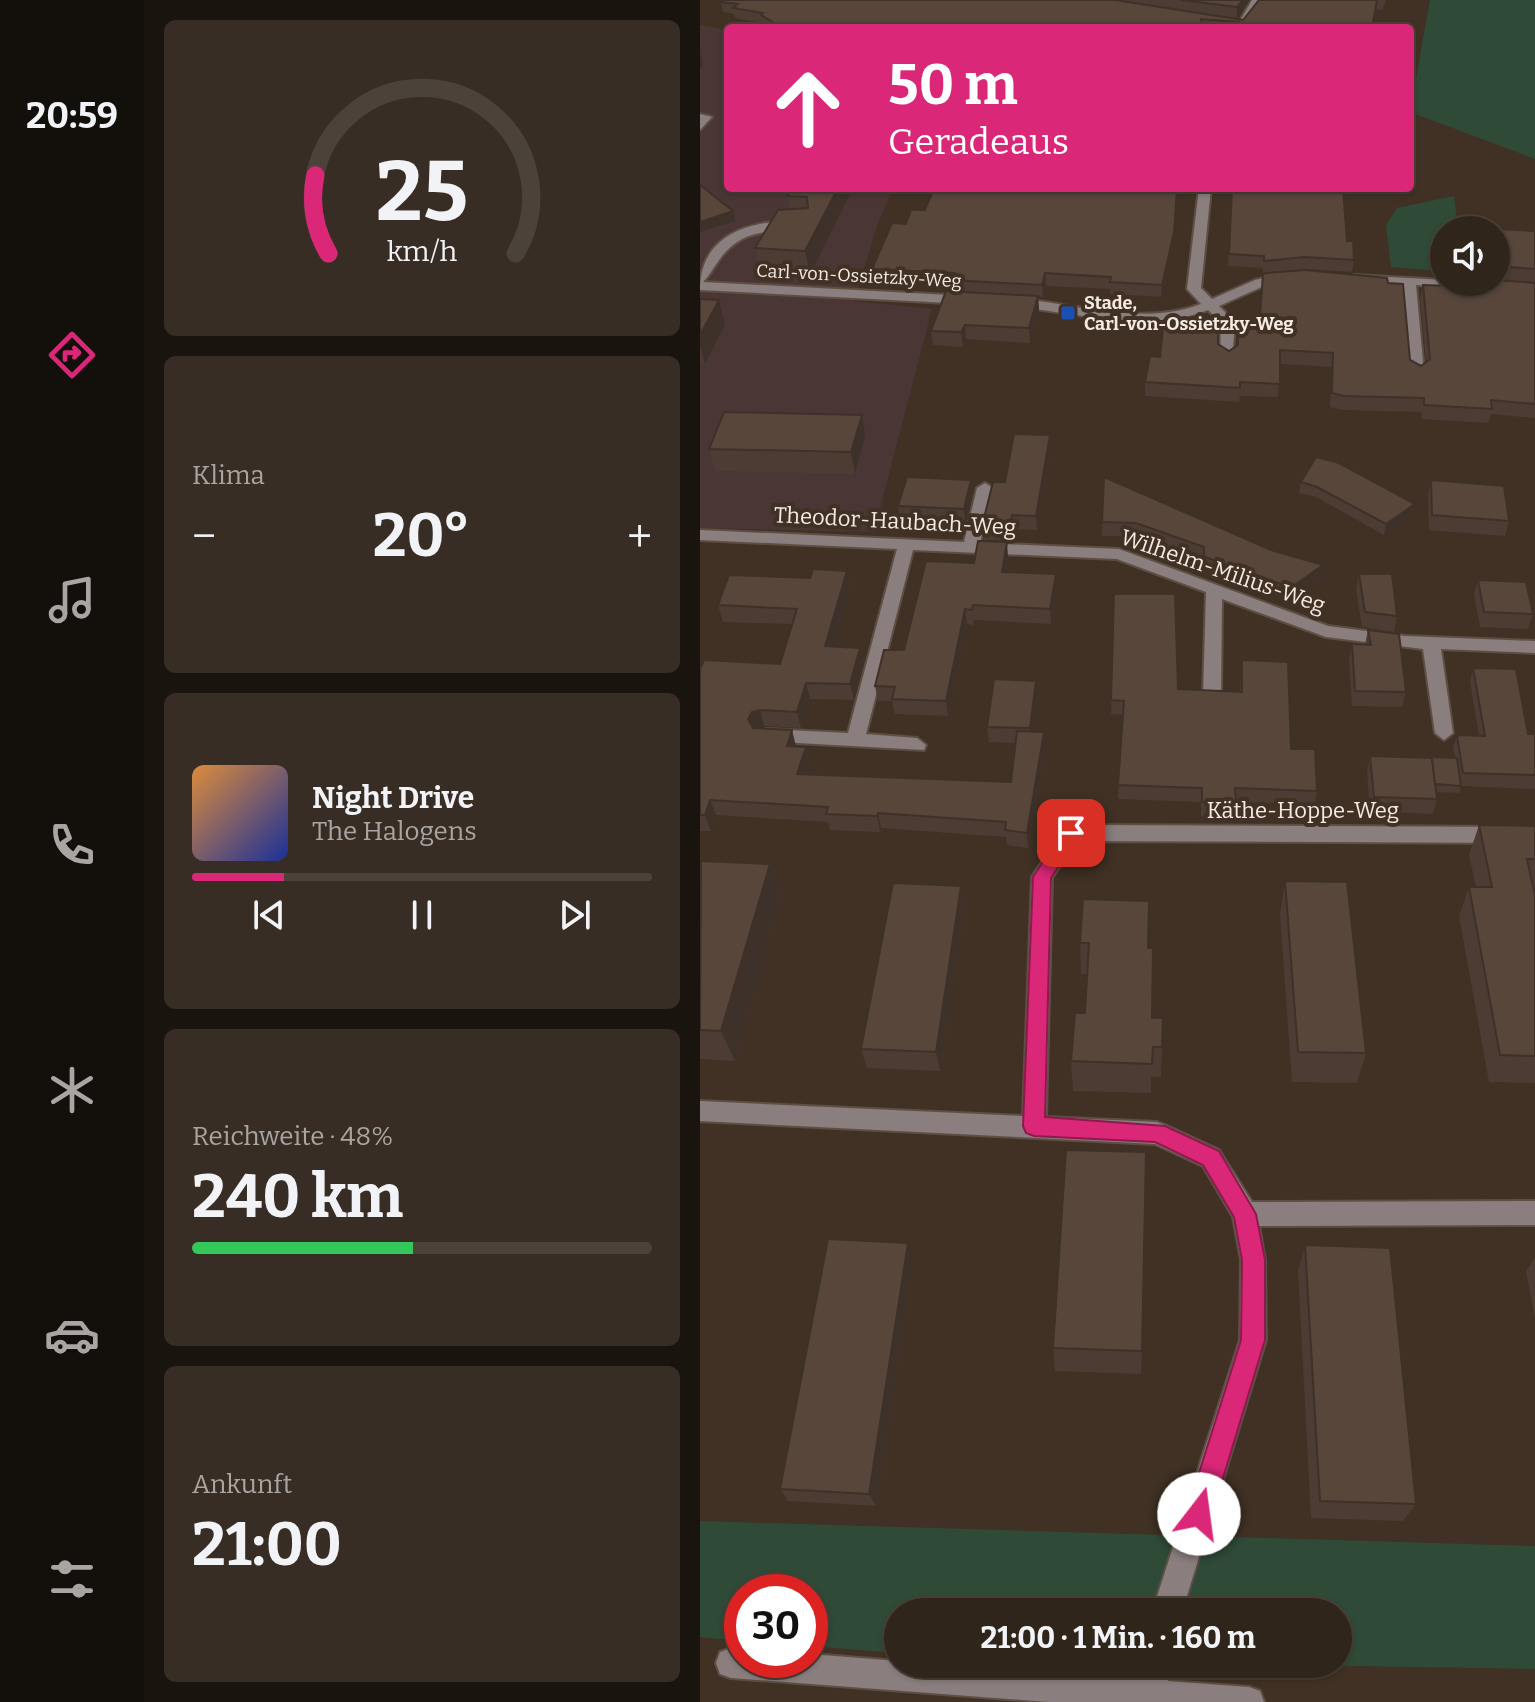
<!DOCTYPE html>
<html lang="de">
<meta charset="utf-8">
<style>
:root{--surface:#30251b;--page:#382d24;--text:#f1f3f6;--muted:#a8a5a3;--line:#4b423a;--accent:#db2777}
body{margin:0;font-family:Bitter,serif;background:var(--page);color:var(--text);height:100vh;display:flex;flex-direction:column;font-size:30px;white-space:nowrap}
*{box-sizing:border-box;margin:0}
p{font-size:26px;color:var(--muted)}
.icon{flex:none;width:44px;height:44px;fill:none;stroke:currentColor;stroke-width:2;stroke-linecap:round;stroke-linejoin:round}
.map{position:relative;flex:1;overflow:hidden}
.details{display:flex;flex-direction:column;gap:20px;padding:20px;background:#1a140f;width:556px}
.details>*{flex:none}
.top-card{position:absolute;left:24px;top:24px;width:690px;height:168px;border-radius:8px;box-shadow:0 2px 6px #0004,0 0 0 2px var(--line);background:#db2777;color:#fff;overflow:hidden}
.tools{position:absolute;left:730px;top:216px;display:grid;gap:16px}
.tools a{display:grid;place-items:center;width:80px;height:80px;border-radius:50%;background:var(--surface);box-shadow:0 2px 6px #0004,0 0 0 2px var(--line);font-size:40px}
.speed{position:absolute;left:24px;top:1574px;display:flex;gap:16px;font-size:40px;font-weight:700;text-align:center}
.speed>*{display:grid;place-content:center;width:104px;height:104px;border-radius:50%;background:var(--surface);box-shadow:0 2px 6px #0004,0 0 0 2px var(--line);line-height:1}
.speed .limit{border:12px solid #d22;background:#fff;color:#111}
.pin{position:absolute;display:grid;place-items:center;width:68px;height:68px;color:#fff;margin:-34px;border-radius:16px;box-shadow:0 4px 12px #0006}
.me{position:absolute;width:88px;margin:-44px;rotate:15deg;stroke-linejoin:round;filter:drop-shadow(0 0 6px #0008)}
.turn{display:flex;align-items:center;gap:28px;height:168px;padding:0 32px;font-size:36px}
.turn .icon{width:104px;height:104px;stroke-width:2.5}
.turn b{display:block;font-size:56px;line-height:68px}
.big{font-size:60px;font-weight:700;line-height:1.1}
.details .card{flex:1;display:flex;flex-direction:column;justify-content:center;gap:12px;min-width:0;padding:0 28px;border-radius:12px;background:var(--page)}
.details .dial{align-items:center;gap:0}
.dial svg{height:208px;overflow:visible;fill:none;stroke:var(--line);stroke-width:7;stroke-linecap:round;text-anchor:middle}
.dial text{fill:var(--text);stroke:none}
.song{display:flex;align-items:center;gap:24px}
.cover{width:96px;height:96px;border-radius:12px;background:linear-gradient(135deg,hsl(30 70% 55%),hsl(230 70% 35%))}
.played{height:8px;border-radius:4px;background:linear-gradient(90deg,var(--accent) 20%,var(--line) 20%)}
.keys{display:flex;justify-content:space-around;direction:ltr}
.heat{display:flex;justify-content:space-between;align-items:center;font-size:44px;direction:ltr}
.charge{height:12px;border-radius:6px;background:linear-gradient(90deg,#34c759 48%,var(--line) 0)}
.trip{position:absolute;left:184px;top:1598px;width:468px;height:80px;border-radius:40px;background:var(--surface);box-shadow:0 2px 6px #0004,0 0 0 2px var(--line);font-weight:700;line-height:80px;text-align:center}
main{display:flex;flex:1;min-height:0}
.tabs{display:flex;flex-direction:column;width:144px;justify-content:space-around;align-items:center;background:#130f0b;color:var(--muted)}
.tabs .icon{width:56px;height:56px}
.tabs .selected{color:var(--accent)}
.tabs b{font-size:36px;color:var(--text)}
.map>svg:first-child{display:block}
.commercial{fill:#4a3634}
.green{fill:#2f4a37}
.lines{fill:none;stroke-linecap:round;stroke-linejoin:round}
.minor-casing{stroke:#5d4f43;stroke-width:4}
.minor{fill:#8a7f7e;fill-rule:evenodd}
.wall{fill:#4c3c33}
.shaded-wall{fill:#3e3129}
.building{fill:#58463b;stroke:#3e3129;stroke-width:2}
.route{fill:#db2777;stroke:#8e194d;stroke-width:2}
.transit-dot{fill:#1a4fb4;stroke:#403124;stroke-width:3}
.labels{text-anchor:middle;dominant-baseline:central;stroke-width:8;stroke-linejoin:round;paint-order:stroke}
.far-street-label{font-size:18px;fill:#f5ebe3;stroke:#403124}
.far-poi-label{font-size:18px;font-weight:bold;fill:#f5ebe3;stroke:#403124;text-anchor:start}
.street-label{font-size:22px;fill:#f5ebe3;stroke:#403124}
</style>
<main>
<nav class="tabs">
<b>20:59</b>
<svg class="icon selected" aria-label="directions" viewBox="0 0 24 24"><path d="M12 3l9 9-9 9-9-9zM9 14v-3h6M13 9l2 2-2 2"/></svg>
<svg class="icon" aria-label="music" viewBox="0 0 24 24"><path d="M9 18V5l10-2v13"/><circle cx="6" cy="18" r="3"/><circle cx="16" cy="16" r="3"/></svg>
<svg class="icon" aria-label="phone" viewBox="0 0 24 24"><path d="M5 4h4l2 5-3 2q2 4 5 5l2-3 5 2v4C11 20 4 13 5 4z"/></svg>
<svg class="icon" aria-label="climate" viewBox="0 0 24 24"><path d="M12 3v18M4 7l16 10M4 17L20 7"/></svg>
<svg class="icon" aria-label="car" viewBox="0 0 24 24"><path d="M5 17H2v-5l4-1 3-4h7l3 4 3 1v5h-3M9 17h6M6 11h13"/><circle cx="7" cy="17" r="2"/><circle cx="17" cy="17" r="2"/></svg>
<svg class="icon" aria-label="filters" viewBox="0 0 24 24"><path d="M4 7h16M4 17h16"/><circle cx="9" cy="7" r="2"/><circle cx="15" cy="17" r="2"/></svg>
</nav>
<section class="details">
<div class="card dial"><svg viewBox="0 0 100 80">
<path d="M14 69A42 42 0 1 1 86 69"/>
<path d="M14 69A42 42 0 0 1 9 39" stroke="#db2777"/>
<text x="50" y="56" font-size="32" font-weight="700">25</text>
<text x="50" y="72" font-size="11">km/h</text>
</svg></div>
<div class="card"><p>Klima</p>
<div class="heat"><a>−</a><b class="big">20°</b><a>+</a></div>
</div>
<div class="card">
<div class="song"><i class="cover"></i><div><b>Night Drive</b><p>The Halogens</p></div></div>
<div class="played"></div>
<div class="keys"><svg class="icon" aria-label="previous" viewBox="0 0 24 24"><path d="M18 5L8 12l10 7zM5 5v14"/></svg><svg class="icon" aria-label="pause" viewBox="0 0 24 24"><path d="M8 5v14M16 5v14"/></svg><svg class="icon" aria-label="next" viewBox="0 0 24 24"><path d="M6 5l10 7-10 7zM19 5v14"/></svg></div>
</div>
<div class="card"><p>Reichweite · 48%</p><b class="big">240 km</b><div class="charge"></div></div>
<div class="card"><p>Ankunft</p><b class="big">21:00</b></div>
</section>
<div class="map">
<svg width="835" height="1702" viewBox="0 0 835 1702">
<rect width="100%" height="100%" fill="#403124"/>
<!-- commercial -->
<path class="commercial" d="M0,25l28,5v158h165l-15,35 -24,78 78,8 -58,223 -174,-4z"/>
<!-- green -->
<g class="green">
<path d="M730,0h105v159l-125,-47z"/>
<path d="M754,196l4,34h-14v41l-53,-4 -5,-42 11,-17z"/>
<path d="M0,1521l835,25v123l-317,-5h120v-52h-440v41l-88,-7v-54h-68v49l-42,-4z"/>
</g>
<g class="lines">
<!-- minor casing -->
<g class="minor-casing">
<g id="minor">
<path d="M552,0h10l-17,26h-8z"/>
<path d="M0,114l12,3 -12,13z"/>
<path d="M499,188h12l-10,100 11,11 43,-19 32,-7 7,4 -30,9 -45,20 16,16 -3,39 -12,-3 1,-35 -13,-13c-62,25 -132,2 -196,-4l-7,-4 7,-4c61,5 130,29 189,6l-14,-15z"/>
<path d="M93,221l4,1v6c-30,5 -53,1 -75,28 -7,9 -12,19 -19,26l265,14 7,4 -7,4 -268,-14c0,-54 47,-69 93,-69z"/>
<path d="M654,275l181,10v8l-119,-8 8,88 -7,4 -7,-4 -7,-88 -44,-3 -7,-4z"/>
<path d="M285,483l8,5 -13,55 139,6 209,77 77,10 130,5v12l-94,-4 12,84 -9,7 -9,-7 -12,-84 -97,-12 -104,-38 -1,98 -9,6 -9,-6 3,-105 -89,-33 -204,-9 -47,184 51,4 9,7 -2,5 -164,-9 -2,-5 2,-5 7,-2 81,4 49,-184 -197,-9v-10l264,12 13,-54z"/>
<path d="M371,825l464,2v16l-458,-2 -25,37 -6,239 111,5 8,3 54,25 33,52 283,-1v24l-276,1 6,34 1,80 -84,272h-30l88,-272 1,-80 -8,-43 -30,-51 -48,-22 -455,-23v-20l323,15 9,-239 32,-49z"/>
<path d="M31,1648l11,1v11h68v-6l88,7v3h46l195,15 2,-15h30l-3,17 81,6 11,4 4,11h-215l-318,-24 -11,-4 -4,-11 4,-11z"/>
</g>
</g>
<!-- minor -->
<use href="#minor" class="minor"/>
</g>
<!-- wall -->
<g class="wall">
<path d="M24,0h526l-13,18 -57,-8 63,10 16,-20h127l-4,10 -7,-1 -3,19h-605l-4,-3 -1,-2 -27,-5 -1,-4 -11,-2 -2,-10z"/>
<path d="M85,188h68l-43,87 -50,-4 -5,-23 35,-38z"/>
<path d="M531,188h136l-1,6 -23,-1 4,48 7,19 -2,12 -49,-3 -40,4v-5l-35,-2z"/>
<path d="M225,210l248,34 -12,53 -51,-3v-5l-64,-3 -3,11 -5,-1 1,14 -9,33 -64,-4 -3,8 -30,-2 -2,-14 22,-39 -1,-8 -78,-3 -2,-12 34,-45z"/>
<path d="M775,228l60,3v51l-39,-2v-50h-21z"/>
<path d="M780,282h55v136l-44,-4 -3,9 -66,-4 -1,-7 -79,-2 -12,-3 2,-40 -52,-3 -2,33 -38,-1 -1,6 -94,-6v-14l15,-25 58,-13 11,7 8,-6 1,-18 14,1 8,-10 128,-35 22,77 11,6 5,-4 -6,-64 3,-13 56,2z"/>
<path d="M0,299l25,26 -20,39h-5z"/>
<path d="M162,415l3,21 -10,38 -140,-3 -6,-22z"/>
<path d="M350,435v14l-13,81 -24,-1 -2,12 -27,-1 -2,-14 23,-44z"/>
<path d="M404,477l217,101 -31,22 -54,-16 -33,-15v-9l-67,-24h-34z"/>
<path d="M271,480l1,15 -7,29 -65,-3 -2,-15z"/>
<path d="M731,480l78,41 -4,15 -76,-6 -1,-36z"/>
<path d="M601,482l112,32 -29,21 -68,-38 -17,-4z"/>
<path d="M308,557l-2,15 50,2v15l-5,35 -77,-4 -1,5 -6,-1 -19,92 -53,-2 -3,-13h-14l-3,-15 99,-123z"/>
<path d="M147,571l4,16 -18,60 27,1 3,16 -9,36 -44,-1 -9,29 -37,-2 -7,2 39,19h10l4,16 -4,12 205,7 4,-39 -26,-1 -2,-15 50,-31 -4,36 12,16 -17,100 -21,-3 -1,-8 -125,-9 -1,4 -50,-2 -2,-8 -112,-7 -5,16h-11v-162l80,-5 12,-40 -69,-2 -5,-17 92,-27z"/>
<path d="M659,574l38,42 -3,16 -32,-5 -6,-38z"/>
<path d="M778,580l55,34 -5,15 -48,-2 -6,-32z"/>
<path d="M414,594l64,95 62,3 2,-32 49,89 26,42 -2,13 -79,-2 -2,14h-33v-14l-83,-3 5,-84 -12,-1z"/>
<path d="M668,630l38,62 -4,15 -50,-1 -3,-47 3,-15 13,1z"/>
<path d="M773,668l55,66h7v55l-74,-3 -2,7 -23,-1 1,7 -4,15 -63,-3 -3,-40 3,-15 60,2 25,-1 -2,-9 4,-13 22,1 -9,-55z"/>
<path d="M779,825l56,1v63h-1l1,6v188l-46,-1 -30,-166 10,-29h7l-7,-32z"/>
<path d="M0,863l70,1 10,33 -45,164 -35,-2z"/>
<path d="M585,881l81,172 -9,30 -65,-1 -12,-168z"/>
<path d="M261,886l3,20 -24,165 -73,-3 -6,-19z"/>
<path d="M380,943l68,5 4,70 10,29 -1,30h-10v16l-78,-2 -2,-30 14,-48 2,-39h-6z"/>
<path d="M605,1245l111,259 -13,17 -92,-3 -13,-247z"/>
<path d="M835,1257v62l-9,-48z"/>
<path d="M213,1259l-37,247 -88,-5 -8,-12z"/>
<path d="M353,1348l89,3 -1,23 -86,-3z"/>
</g>
<!-- shaded-wall -->
<g class="shaded-wall">
<path d="M543,0h7l-13,18v-11z"/>
<path d="M0,52l3,13 -3,4z"/>
<path d="M85,188h16l-14,8 2,8z"/>
<path d="M138,188h15l-43,87 -5,-24z"/>
<path d="M478,188l-5,56 -12,53 1,-12z"/>
<path d="M33,211l2,10 -35,11v-10z"/>
<path d="M345,273l1,13 -3,11 -1,-12z"/>
<path d="M338,296l1,14 -9,33 -1,-15z"/>
<path d="M19,300l6,25 -20,39 -5,-19v-10z"/>
<path d="M265,325l1,14 -3,8 -2,-15z"/>
<path d="M162,415l3,21 -10,38 -4,-22z"/>
<path d="M350,435v14l-13,81 -1,-14z"/>
<path d="M271,480l1,15 -7,29 -1,-15z"/>
<path d="M715,504l-2,10 -29,21 2,-11z"/>
<path d="M312,515l1,14 -2,12 -1,-14z"/>
<path d="M307,542l1,15 -5,30 -1,-15z"/>
<path d="M623,565l-2,13 -31,22 2,-13z"/>
<path d="M147,571l4,16 -22,76 -4,-17z"/>
<path d="M356,574v15l-5,35 -1,-15z"/>
<path d="M265,609l2,15 -19,92 -2,-15z"/>
<path d="M160,648l3,16 -9,36 -4,-16z"/>
<path d="M336,681l1,15 -5,47 -2,-15z"/>
<path d="M106,683l4,16 -9,29 -4,-16z"/>
<path d="M60,710l4,16 -7,2 -4,7 -5,-16 4,-7z"/>
<path d="M92,730l4,16h-9z"/>
<path d="M344,732l1,16 -17,100 -1,-15z"/>
<path d="M106,747l4,16 -9,27 -4,-16z"/>
<path d="M10,800l6,15 -5,16 -6,-16z"/>
<path d="M178,813l3,15 -1,4 -3,-16z"/>
<path d="M70,864l10,33 -45,164 -14,-30z"/>
<path d="M261,886l3,20 -24,165 -4,-19z"/>
<path d="M208,1243l5,16 -37,247 -7,-12z"/>
</g>
<!-- building -->
<g class="building">
<path d="M24,0h391l128,20 16,-20h118l-5,28h-133v-6l-38,-3 -1,9h-405l-16,-2 -18,-11 2,-2 -30,-5 5,-4 -17,-2z"/>
<path d="M481,0h62l-6,7z"/>
<path d="M0,185l33,26 -33,11z"/>
<path d="M92,188h46l-33,63 -50,-3 23,-38 30,-2 -1,-11 -20,-1z"/>
<path d="M234,188h243l-3,44 -12,53 -52,-3 1,-5 -66,-4 -3,12 -90,-5 3,-7 -83,-4 20,-46 14,1 5,-14h14z"/>
<path d="M532,188h111l4,53h6l1,19 -50,-3 -40,4v-5l-35,-2z"/>
<path d="M775,228l60,3v38l-39,-3v-36h-20z"/>
<path d="M605,270l82,8 1,5 15,1 7,76 11,6 9,-7 -7,-74 59,2 -1,-5h15v-2l39,3v121l-44,-4 1,9 -68,-4v-7l-80,-2 -12,-3 1,-40 -53,-3v34l-40,-2v6l-95,-6 5,-26 10,1 4,-37 54,7v17l11,7 9,-6v-18l14,1v-10h8l3,-44 4,-1z"/>
<path d="M246,291l92,5 -9,32 -64,-3 -4,7 -30,-1z"/>
<path d="M0,299l19,1 -19,35z"/>
<path d="M24,412l138,3 -11,37 -142,-3z"/>
<path d="M314,434l36,1 -14,81 -24,-1 -2,12 -28,-1 11,-44h12z"/>
<path d="M616,457l23,6 76,41 -29,20 -69,-37 -16,-5z"/>
<path d="M207,477l64,3 -7,29 -66,-3z"/>
<path d="M404,477l167,73 52,15 -31,22 -55,-16 -33,-15v-9l-68,-24 -34,-1z"/>
<path d="M731,480l73,6 5,35 -77,-6z"/>
<path d="M278,541l29,1 -5,30 54,2 -6,35 -77,-4 -1,5 -7,-1 -19,92 -54,-2 3,-12 -20,-1 9,-36h20l22,-89 48,2z"/>
<path d="M113,569l34,2 -22,75 35,2 -10,36 -44,-1 -9,29 -37,-2 -8,2 -4,7 5,9 39,2 -5,16 19,1 -9,27 214,8 6,-51 27,1 -17,101 -22,-3 1,-8 -128,-9 -1,3 -51,-2 2,-7 -118,-7 -5,15h-5v-146l4,-9 76,4 17,-55 -79,-4 11,-30 81,3z"/>
<path d="M659,574h33l5,42 -32,-4z"/>
<path d="M778,580l48,2 7,32 -49,-2z"/>
<path d="M414,594h61l3,95 64,3v-32l46,2 3,87h24l2,42 -82,-3 1,15 -34,-1v-14l-84,-3 6,-84 -13,-1z"/>
<path d="M668,630l31,4 7,58 -51,-1 -3,-47 19,1z"/>
<path d="M773,668l43,1 12,65h7v41l-72,-2 -6,-38 28,1z"/>
<path d="M294,679l42,2 -6,47 -43,-1z"/>
<path d="M670,756l62,2 5,41 -63,-2z"/>
<path d="M730,757l27,1 4,28 -26,-2 -3,-26z"/>
<path d="M779,825l56,1v33h-8l8,36v161l-35,-1 -31,-168h23z"/>
<path d="M1,861l69,3 -49,167 -21,-1z"/>
<path d="M585,881l62,1 19,171 -68,-1z"/>
<path d="M193,883l68,3 -25,166 -75,-3z"/>
<path d="M383,899l66,2 -1,47h5l-1,70h11l-1,29h-9l-1,17 -81,-3 4,-48h10l4,-70h-9z"/>
<path d="M366,1150l80,2 -4,199 -89,-3z"/>
<path d="M128,1239l80,4 -39,251 -89,-5z"/>
<path d="M605,1245l85,3 26,256 -96,-3z"/>
</g>
<!-- route -->
<path class="route" d="M371,826l9,7 -29,45 -6,239 120,9 54,25 37,63 9,46v80l-53,174 -4,9 -9,4 -9,-4 -4,-9 55,-174 1,-80 -8,-43 -31,-52 -48,-23 -121,-6 -8,-3 -3,-7 10,-249 32,-49z"/>
<!-- markers -->
<rect class="transit-dot" x="360" y="305" width="16" height="16" rx="4"/>
<g class="labels">
<!-- far-street labels -->
<g class="far-street-label">
<text transform="translate(159 276) rotate(3)">Carl-von-Ossietzky-Weg</text>
</g>
<!-- far-poi labels -->
<g class="far-poi-label">
<text x="384" y="303">Stade,<tspan x="384" dy="21">Carl-von-Ossietzky-Weg</tspan></text>
</g>
<!-- street labels -->
<g class="street-label">
<text transform="translate(195 521) rotate(3)">Theodor-Haubach-Weg</text>
<text transform="translate(523 571) rotate(19)">Wilhelm-Milius-Weg</text>
<text x="603" y="810">Käthe-Hoppe-Weg</text>
</g>
</g>
</svg>
<div class="tools">
<a><svg class="icon" aria-label="sound" viewBox="0 0 24 24"><path d="M4 9h4l5-4v14l-5-4H4zM17 9q2 3 0 6"/></svg></a>
</div>
<div class="speed"><div class="limit">30</div></div>
<div class="pin" style="left:371px;top:833px;background:#d93025"><svg class="icon" aria-label="arrive" viewBox="0 0 24 24"><path d="M6 21V4h12l-3 4 3 4H6"/></svg></div>
<svg class="me" style="left:499px;top:1514px" viewBox="-20 -20 40 40"><circle r="19" fill="#fff"/><path d="M0-13L10 11 0 6-10 11z" fill="#db2777"/></svg>
<div class="trip">21:00 · 1 Min. · 160 m</div>
<div class="top-card">
<div class="turn"><svg class="icon" aria-label="ahead" viewBox="0 0 24 24"><path d="M12 20V5M6 11l6-6 6 6"/></svg><div><b>50 m</b>Geradeaus</div></div>
</div>
</div>
</main>
